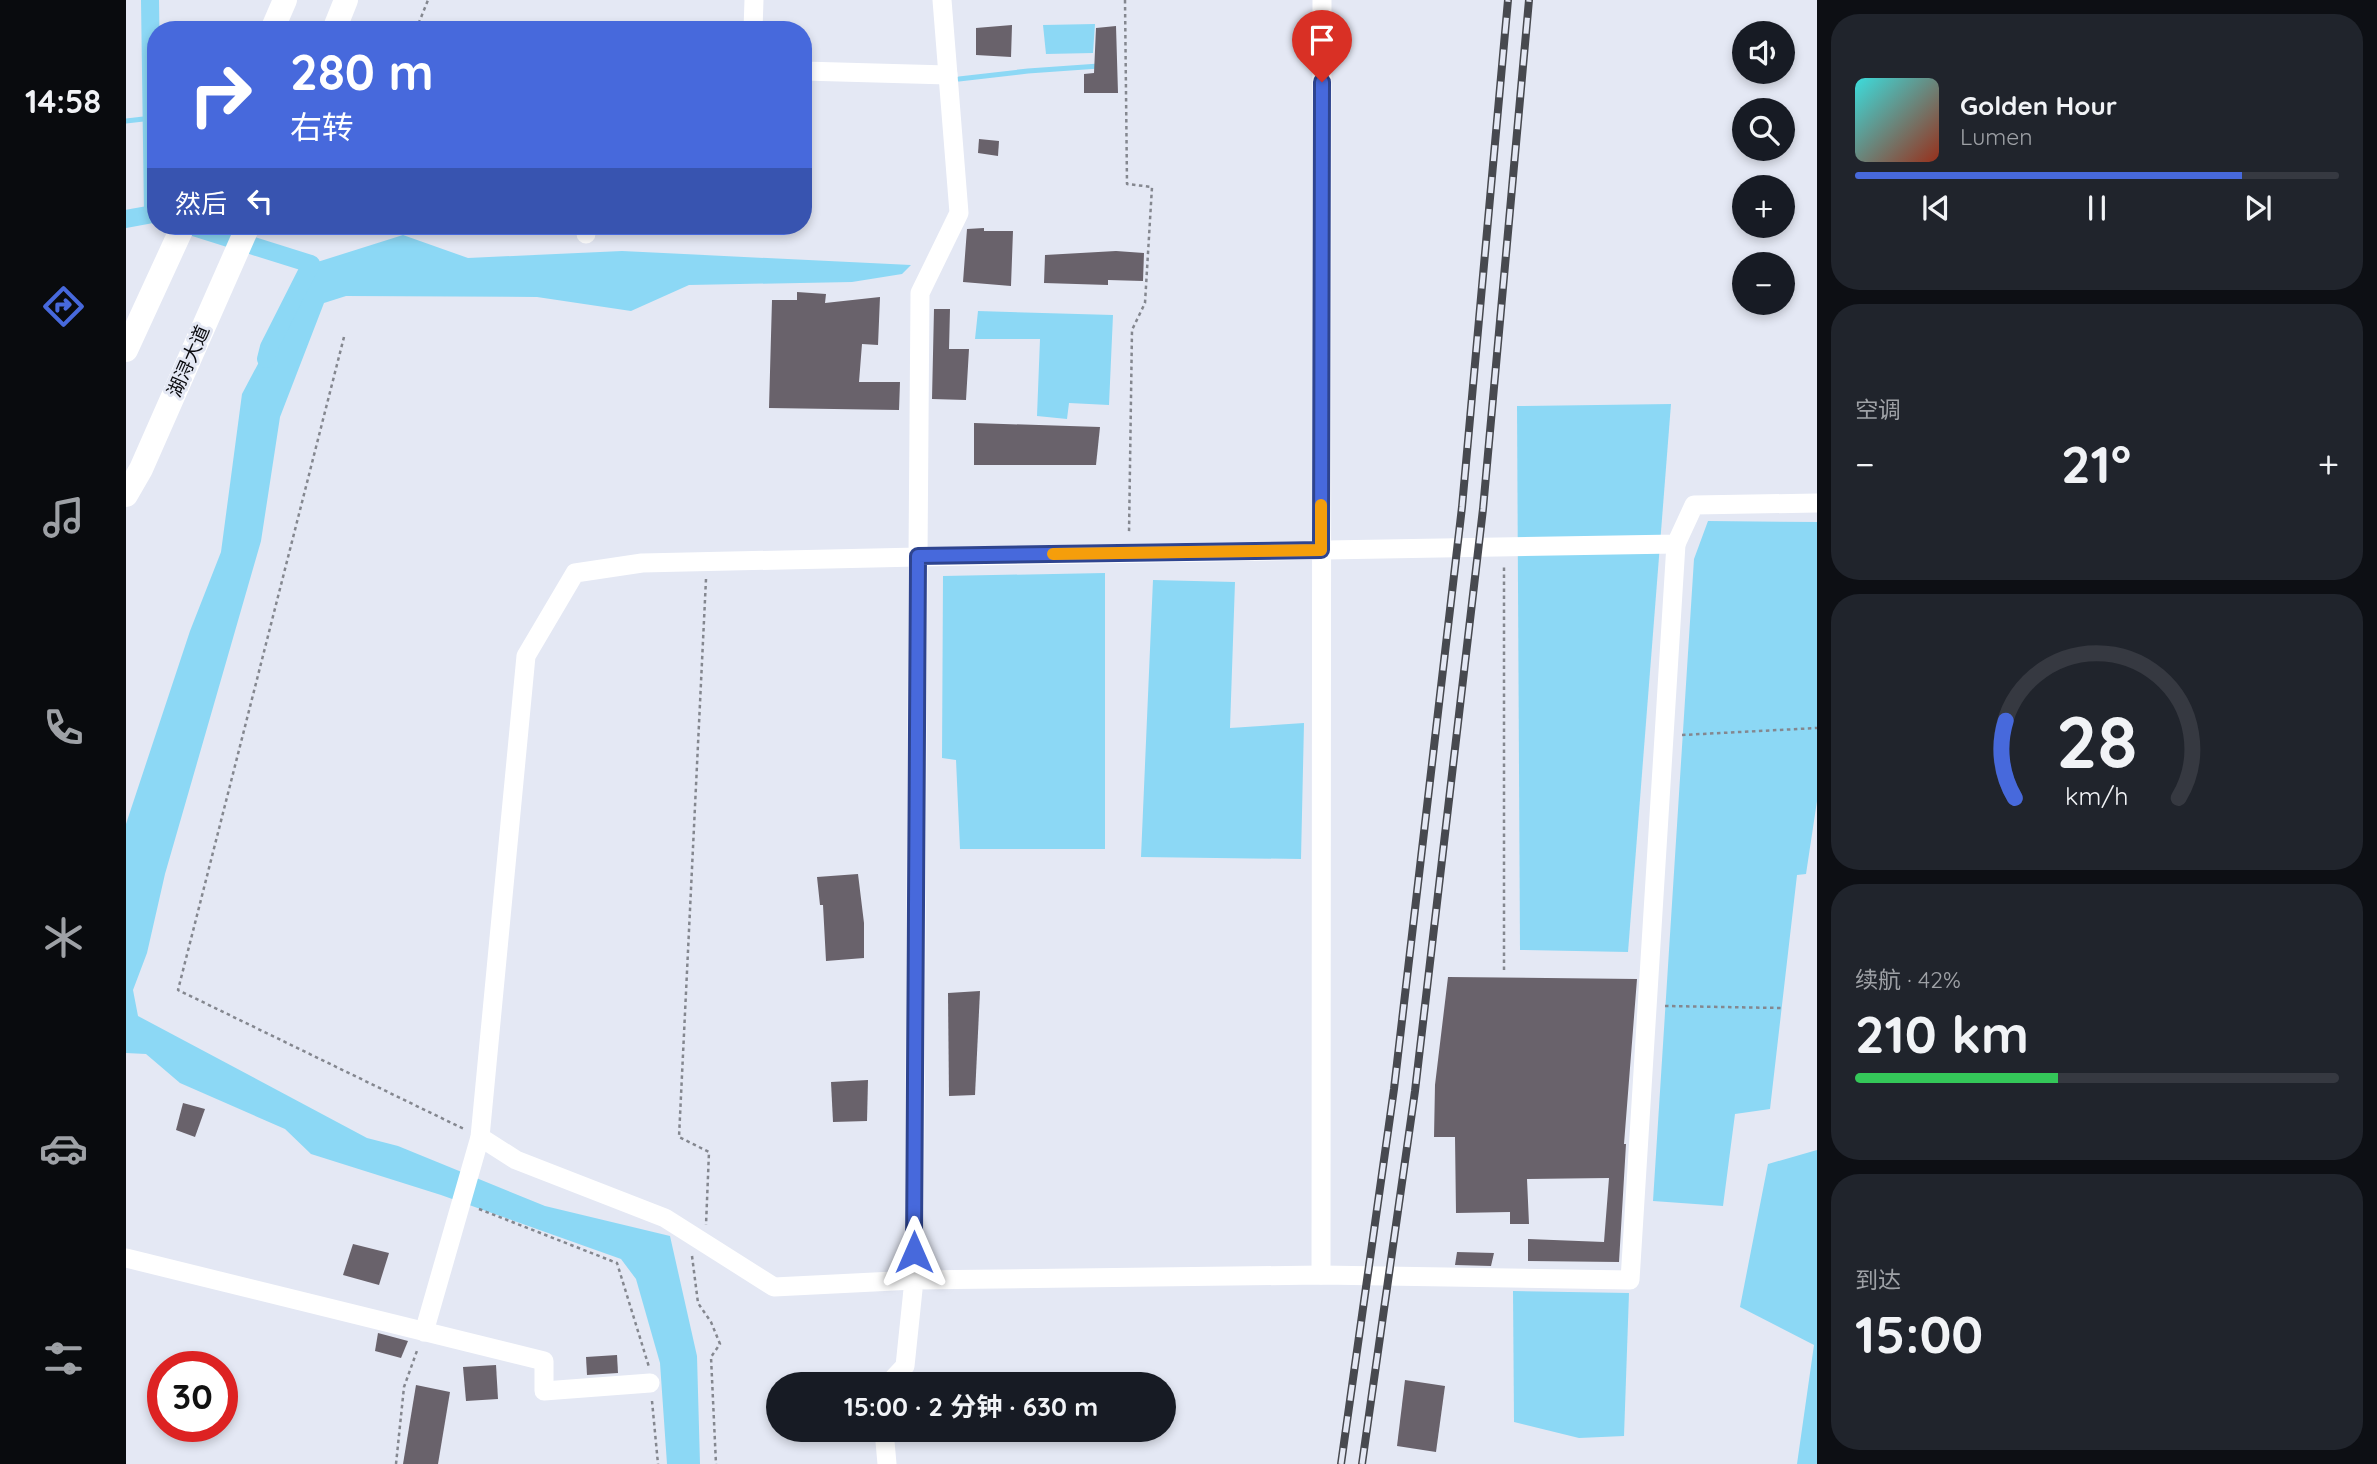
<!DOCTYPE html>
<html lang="zh">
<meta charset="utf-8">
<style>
:root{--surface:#171b24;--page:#20242c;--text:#f1f3f6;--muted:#9ea1a6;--line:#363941;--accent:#4769dc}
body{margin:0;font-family:Quicksand,"Noto Sans SC",sans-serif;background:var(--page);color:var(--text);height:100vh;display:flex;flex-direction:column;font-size:26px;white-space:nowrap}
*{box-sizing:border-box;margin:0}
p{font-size:23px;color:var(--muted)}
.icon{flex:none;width:38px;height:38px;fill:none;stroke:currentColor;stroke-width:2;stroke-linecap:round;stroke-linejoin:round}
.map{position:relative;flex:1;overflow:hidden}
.sheet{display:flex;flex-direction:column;gap:14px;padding:14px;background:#0d0f14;width:560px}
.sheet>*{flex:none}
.guide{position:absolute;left:21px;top:21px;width:665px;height:214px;border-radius:28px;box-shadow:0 4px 10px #0003;background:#4769dc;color:#fff;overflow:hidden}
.fabs{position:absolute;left:1606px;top:21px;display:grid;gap:14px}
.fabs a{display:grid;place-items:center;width:63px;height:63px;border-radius:50%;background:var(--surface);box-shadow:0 4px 10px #0003;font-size:35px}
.speed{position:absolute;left:21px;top:1351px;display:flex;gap:14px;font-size:35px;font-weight:700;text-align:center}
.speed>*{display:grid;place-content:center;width:91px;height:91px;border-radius:50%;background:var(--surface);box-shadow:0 4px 10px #0003;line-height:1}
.speed .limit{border:10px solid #d22;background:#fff;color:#111}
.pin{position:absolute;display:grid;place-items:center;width:60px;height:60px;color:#fff;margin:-72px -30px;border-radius:50% 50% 50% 0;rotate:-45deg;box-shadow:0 0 7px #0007}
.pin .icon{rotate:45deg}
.me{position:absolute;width:77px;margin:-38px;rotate:0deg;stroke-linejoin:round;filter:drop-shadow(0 0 5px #0008)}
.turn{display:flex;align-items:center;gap:24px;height:147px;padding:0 28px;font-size:32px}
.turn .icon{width:91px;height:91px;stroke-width:2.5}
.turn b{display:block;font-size:49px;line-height:60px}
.then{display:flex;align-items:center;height:66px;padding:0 28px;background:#0003;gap:14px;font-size:26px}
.big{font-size:52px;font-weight:700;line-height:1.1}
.sheet .card{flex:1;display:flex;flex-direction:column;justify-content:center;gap:10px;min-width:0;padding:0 24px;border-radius:28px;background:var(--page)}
.sheet .dial{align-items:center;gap:0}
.dial svg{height:182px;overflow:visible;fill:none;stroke:var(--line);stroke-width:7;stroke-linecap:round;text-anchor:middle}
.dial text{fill:var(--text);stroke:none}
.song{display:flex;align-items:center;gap:21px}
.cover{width:84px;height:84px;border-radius:10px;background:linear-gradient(135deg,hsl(180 70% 55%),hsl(10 70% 35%))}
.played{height:7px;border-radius:4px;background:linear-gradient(90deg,var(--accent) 80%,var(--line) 80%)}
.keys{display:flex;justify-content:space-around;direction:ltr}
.heat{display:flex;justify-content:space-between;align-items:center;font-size:38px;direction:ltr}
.charge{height:10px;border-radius:5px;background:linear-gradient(90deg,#34c759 42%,var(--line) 0)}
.trip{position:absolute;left:640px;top:1372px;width:410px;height:70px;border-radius:35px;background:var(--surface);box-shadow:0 4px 10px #0003;font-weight:700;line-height:70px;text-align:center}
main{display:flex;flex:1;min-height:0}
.dock{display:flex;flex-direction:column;width:126px;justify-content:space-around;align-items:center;background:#090b0e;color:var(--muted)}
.dock .icon{width:49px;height:49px}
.dock .current{color:var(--accent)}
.dock b{font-size:32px;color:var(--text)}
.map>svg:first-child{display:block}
.water{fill:#8cd8f5}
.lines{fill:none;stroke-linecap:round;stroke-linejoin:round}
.stream{stroke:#8cd8f5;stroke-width:5}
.canal{stroke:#8cd8f5;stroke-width:18}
.building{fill:#69626b}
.path{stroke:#84878f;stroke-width:2.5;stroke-dasharray:3.5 3.5;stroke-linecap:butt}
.minor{stroke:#fff;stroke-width:19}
.major{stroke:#fff;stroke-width:24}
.rail-casing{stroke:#47494f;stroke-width:8}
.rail{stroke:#e4e8f4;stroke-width:5;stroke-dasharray:16;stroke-linecap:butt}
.route-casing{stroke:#2e448f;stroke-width:18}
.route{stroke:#4769dc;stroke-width:12}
.slow{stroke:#f59e0b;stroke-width:12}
.labels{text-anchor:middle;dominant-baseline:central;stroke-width:6;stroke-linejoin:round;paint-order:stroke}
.street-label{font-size:19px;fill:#0a0b0f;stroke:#e4e8f4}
</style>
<main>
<nav class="dock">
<b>14:58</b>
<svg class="icon current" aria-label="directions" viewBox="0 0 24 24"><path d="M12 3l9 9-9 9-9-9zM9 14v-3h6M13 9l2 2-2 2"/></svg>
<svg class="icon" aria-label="music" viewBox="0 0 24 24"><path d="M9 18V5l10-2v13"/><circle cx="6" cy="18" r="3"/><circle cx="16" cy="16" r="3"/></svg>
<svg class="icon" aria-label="phone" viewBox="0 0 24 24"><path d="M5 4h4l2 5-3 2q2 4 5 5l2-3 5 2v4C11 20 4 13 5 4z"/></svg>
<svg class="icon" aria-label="climate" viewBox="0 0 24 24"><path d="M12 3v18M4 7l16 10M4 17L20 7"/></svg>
<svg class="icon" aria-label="car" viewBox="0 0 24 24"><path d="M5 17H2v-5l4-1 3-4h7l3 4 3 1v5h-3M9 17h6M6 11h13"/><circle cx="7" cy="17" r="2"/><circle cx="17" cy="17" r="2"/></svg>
<svg class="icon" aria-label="filters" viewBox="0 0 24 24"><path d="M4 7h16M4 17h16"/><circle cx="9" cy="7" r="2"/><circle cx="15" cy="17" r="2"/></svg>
</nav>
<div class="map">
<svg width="1691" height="1464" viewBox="0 0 1691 1464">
<rect width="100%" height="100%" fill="#e4e8f4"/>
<!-- water -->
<g class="water">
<path d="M969,24l-2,29 -47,1 -3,-29z"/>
<path d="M277,235l65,23 154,-7 289,14 -9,9 -50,8 -163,3 -58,26 -94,-14 -191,-1 -22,7 -44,114 -19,124 -96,333 -18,79 -14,37 5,26 229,122 31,8 147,60 125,30 27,120 3,108h-33l-7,-101 -24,-84 -15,-20 -180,-64 -130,-41 -26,-25 -105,-46 -34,-29 -20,-1v-229l64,-193 31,-79 21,-158 69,-130z"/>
<path d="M852,311l135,4 -4,90 -40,-2 -2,16 -30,-3 3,-77h-65z"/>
<path d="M1545,404l-43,548 -108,-2 -3,-544z"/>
<path d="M1582,521l109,1v279l-11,73 -9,1 -27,234 -35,5 -12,92 -70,-5 41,-642z"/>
<path d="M979,573v276h-145l-4,-89 -14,-2 1,-182z"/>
<path d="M1027,580l82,2 -5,146 74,-5 -3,136 -160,-2z"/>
<path d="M1691,1150v314h-20l17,-119 -74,-38 28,-143z"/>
<path d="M1387,1291l116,2 -5,143 -45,2 -65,-16z"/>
</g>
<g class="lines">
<!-- stream -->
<g class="stream">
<path d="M833,79l69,-8 71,-5"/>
<path d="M0,121l26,-3"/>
</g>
<!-- canal -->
<g class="canal">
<path d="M24,0l3,214 3,1"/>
<path d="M0,219l27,-5"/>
<path d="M64,226l121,38 -42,83 -3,12"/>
</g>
</g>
<!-- building -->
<g class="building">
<path d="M886,25l-1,32 -35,-2v-27z"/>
<path d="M990,26l2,67h-34v-19l10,-1 2,-45z"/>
<path d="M853,139l20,2 -1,15 -20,-3z"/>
<path d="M858,228v3h29l-2,55 -48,-4 4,-53z"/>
<path d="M990,251l28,2 -1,28 -35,-1v5l-64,-2 1,-28z"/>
<path d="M671,292l29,2 -1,9 55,-6 -2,48 -16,-1 -3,38h41l-1,28 -130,-2 3,-108h25z"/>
<path d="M808,309h16l-1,40h20l-3,51 -34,-1z"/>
<path d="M848,423l126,4 -4,38h-122z"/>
<path d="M732,874l6,49v35l-38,3 -3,-56h-3l-3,-28z"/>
<path d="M1322,977l189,2 -13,165h2l-7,118 -91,-1v-22l76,3 5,-64 -82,1 2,45h-19v-12l-54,1 -1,-76h-21l1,-52z"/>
<path d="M854,991l-5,104 -26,1 -1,-103z"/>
<path d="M742,1080l-1,41 -34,1 -2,-40z"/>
<path d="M57,1103l22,6 -10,28 -19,-7z"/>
<path d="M227,1244l36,9 -10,32 -36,-10z"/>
<path d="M1331,1252l37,1 -3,13 -36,-1z"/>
<path d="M252,1333l30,8 -7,17 -26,-7z"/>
<path d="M491,1355l1,18 -31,2 -1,-18z"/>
<path d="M370,1365l2,34 -32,2 -3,-34z"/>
<path d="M1279,1380l40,6 -9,66 -39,-6z"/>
<path d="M290,1385l34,7 -12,72h-35z"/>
</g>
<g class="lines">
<!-- path -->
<g class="path">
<path d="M999,0l2,184 25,3 -7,116 -13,27 -3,204"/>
<path d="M290,30l12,-30"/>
<path d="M218,337l-166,653 286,139"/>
<path d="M580,579l-27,558 30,15 -3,73"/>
<path d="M1556,735l135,-7"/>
<path d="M1378,970v-406"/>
<path d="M1539,1006l116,2"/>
<path d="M353,1209l138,54 32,104"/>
<path d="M566,1256l6,47 13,19 9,22 -9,13 5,107"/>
<path d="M526,1401l6,63"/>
<path d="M270,1464l8,-77 14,-39"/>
</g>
<!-- minor -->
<g class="minor">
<path d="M627,30l1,-30"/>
<path d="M677,71l145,4"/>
<path d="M460,234v-8"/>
<path d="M354,1137l36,23 149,58 109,69 140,-7 4,-723 758,-13 18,-39 123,-2"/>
<path d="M0,1258l418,103v30l106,-8"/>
<path d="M1195,1275l1,-1275"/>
<path d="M298,1332l56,-195 46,-481 49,-83 67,-10 276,-6 2,-264 39,-80 -17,-213"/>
<path d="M762,1384l17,-18 9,-86 407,-5 309,5 46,-736"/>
<path d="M758,1430l3,34"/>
</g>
<!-- major -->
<g class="major">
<path d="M146,30l13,-30"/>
<path d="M208,30l12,-30"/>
<path d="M0,350l57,-124"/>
<path d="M0,495l15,-26 107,-243"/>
</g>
<!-- rail casing -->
<g class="rail-casing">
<g id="rail">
<path d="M1215,1464l53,-375 68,-582 46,-507"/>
<path d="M1236,1464l53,-373 68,-582 46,-509"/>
</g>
</g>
<!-- rail -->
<use href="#rail" class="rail"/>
</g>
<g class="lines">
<!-- route casing -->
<g class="route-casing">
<path id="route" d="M788,1252l4,-696 403,-6 1,-468"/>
</g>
<!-- route -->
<use href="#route" class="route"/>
<!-- slow -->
<path class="slow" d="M927,554l268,-4v-45"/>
</g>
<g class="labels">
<!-- street labels -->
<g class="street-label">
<text transform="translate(62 361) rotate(-66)">湖浔大道</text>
</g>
</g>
</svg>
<div class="fabs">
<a><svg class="icon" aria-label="sound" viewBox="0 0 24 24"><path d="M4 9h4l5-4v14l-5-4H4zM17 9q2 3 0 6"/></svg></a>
<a><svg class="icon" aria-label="search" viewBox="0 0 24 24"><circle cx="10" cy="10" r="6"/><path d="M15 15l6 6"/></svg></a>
<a>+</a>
<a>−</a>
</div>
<div class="speed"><div class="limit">30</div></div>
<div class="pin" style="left:1196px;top:82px;background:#d93025"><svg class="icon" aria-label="arrive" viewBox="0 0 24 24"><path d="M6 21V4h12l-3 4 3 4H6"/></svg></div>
<svg class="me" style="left:788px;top:1252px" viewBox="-20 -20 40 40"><path d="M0-17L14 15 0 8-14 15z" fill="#4769dc" stroke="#fff" stroke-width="4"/></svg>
<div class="trip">15:00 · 2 分钟 · 630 m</div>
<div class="guide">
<div class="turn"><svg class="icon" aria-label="right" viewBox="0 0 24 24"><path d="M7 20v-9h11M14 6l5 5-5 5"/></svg><div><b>280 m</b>右转</div></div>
<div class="then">然后<svg class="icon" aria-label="left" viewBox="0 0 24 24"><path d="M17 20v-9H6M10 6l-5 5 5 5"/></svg></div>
</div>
</div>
<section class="sheet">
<div class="card">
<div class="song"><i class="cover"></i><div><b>Golden Hour</b><p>Lumen</p></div></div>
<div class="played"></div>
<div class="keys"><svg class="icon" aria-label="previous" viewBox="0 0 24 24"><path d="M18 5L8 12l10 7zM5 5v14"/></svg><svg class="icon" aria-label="pause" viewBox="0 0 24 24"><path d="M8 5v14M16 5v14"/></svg><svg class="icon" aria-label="next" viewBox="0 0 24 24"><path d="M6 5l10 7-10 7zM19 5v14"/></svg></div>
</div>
<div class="card"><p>空调</p>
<div class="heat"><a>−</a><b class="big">21°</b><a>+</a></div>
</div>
<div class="card dial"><svg viewBox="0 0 100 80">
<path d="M14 69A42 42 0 1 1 86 69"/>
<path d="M14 69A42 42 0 0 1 10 35" stroke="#4769dc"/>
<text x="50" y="56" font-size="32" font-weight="700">28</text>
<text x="50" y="72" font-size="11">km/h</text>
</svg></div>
<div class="card"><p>续航 · 42%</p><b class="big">210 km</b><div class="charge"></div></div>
<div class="card"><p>到达</p><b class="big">15:00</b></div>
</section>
</main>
